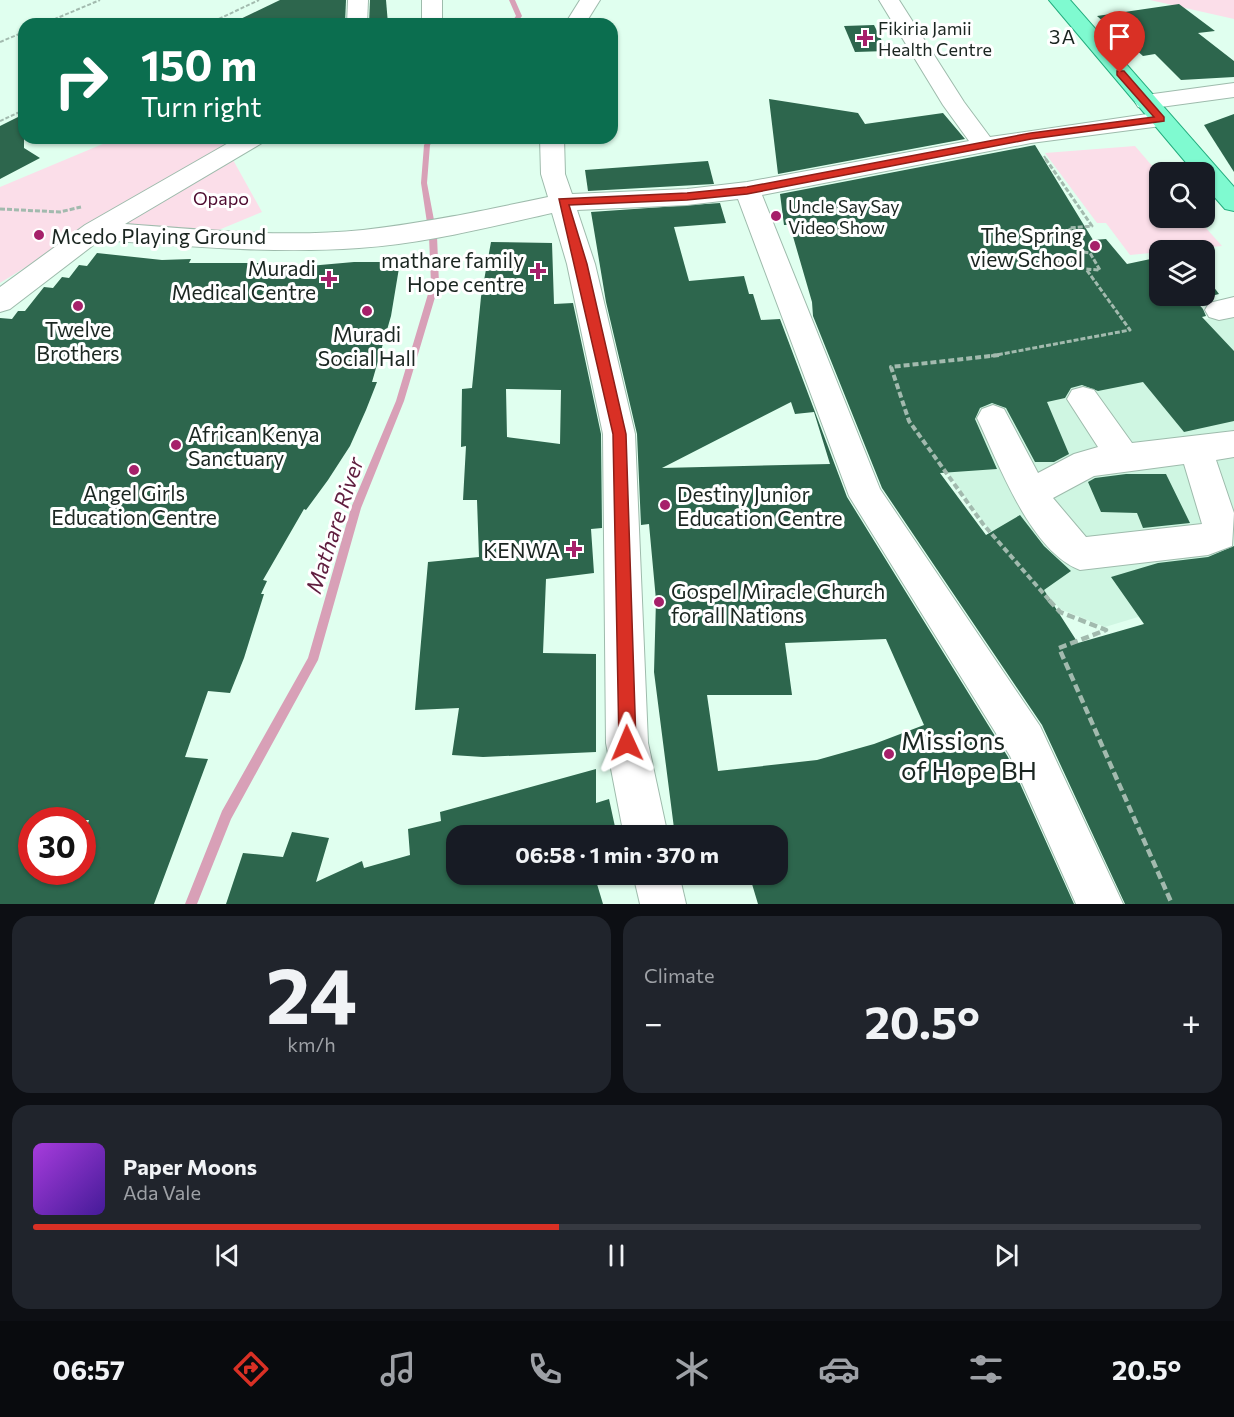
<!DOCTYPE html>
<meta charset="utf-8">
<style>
:root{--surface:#171b24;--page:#20242c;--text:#f1f3f6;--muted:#9ea1a6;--line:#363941;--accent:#d93025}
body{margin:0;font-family:Commissioner,sans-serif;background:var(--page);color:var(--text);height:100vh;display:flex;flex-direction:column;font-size:22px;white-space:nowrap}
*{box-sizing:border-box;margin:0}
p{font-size:20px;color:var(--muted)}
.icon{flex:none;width:33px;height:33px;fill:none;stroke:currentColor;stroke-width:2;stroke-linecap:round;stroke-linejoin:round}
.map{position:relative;height:904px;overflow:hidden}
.drawer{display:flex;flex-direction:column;gap:12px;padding:12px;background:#0d0f14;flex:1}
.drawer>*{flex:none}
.guide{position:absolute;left:18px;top:18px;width:600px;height:126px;border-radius:18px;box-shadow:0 2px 4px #0004;background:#0b6e4f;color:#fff;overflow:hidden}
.buttons{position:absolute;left:1149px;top:162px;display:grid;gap:12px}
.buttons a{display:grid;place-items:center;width:66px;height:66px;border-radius:12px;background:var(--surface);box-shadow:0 2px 4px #0004;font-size:30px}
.speed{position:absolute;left:18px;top:807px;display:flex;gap:12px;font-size:30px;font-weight:700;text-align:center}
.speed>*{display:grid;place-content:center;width:78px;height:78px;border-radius:50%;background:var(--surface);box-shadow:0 2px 4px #0004;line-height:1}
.speed .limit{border:9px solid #d22;background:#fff;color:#111}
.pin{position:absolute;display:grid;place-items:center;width:51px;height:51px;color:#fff;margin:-62px -26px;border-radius:50% 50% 50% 0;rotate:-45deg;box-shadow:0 0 6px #0007}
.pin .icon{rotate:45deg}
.me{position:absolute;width:66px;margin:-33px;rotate:359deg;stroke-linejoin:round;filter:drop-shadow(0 0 4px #0008)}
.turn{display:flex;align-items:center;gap:21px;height:126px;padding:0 24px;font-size:27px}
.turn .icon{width:78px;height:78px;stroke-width:2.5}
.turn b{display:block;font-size:42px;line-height:51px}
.big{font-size:45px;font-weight:700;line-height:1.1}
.drawer .card{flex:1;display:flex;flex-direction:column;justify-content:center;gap:9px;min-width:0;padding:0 21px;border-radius:18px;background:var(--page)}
.drawer .dial{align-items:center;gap:0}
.dial b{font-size:78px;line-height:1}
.song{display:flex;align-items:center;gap:18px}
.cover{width:72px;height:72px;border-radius:9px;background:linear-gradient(135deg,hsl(280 70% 55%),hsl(260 70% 35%))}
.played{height:6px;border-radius:3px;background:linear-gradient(90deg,var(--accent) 45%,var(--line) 45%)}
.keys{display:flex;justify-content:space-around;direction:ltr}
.heat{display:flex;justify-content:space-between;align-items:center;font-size:33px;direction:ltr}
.drawer .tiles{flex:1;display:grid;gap:12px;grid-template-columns:1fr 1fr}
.card:last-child{grid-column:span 2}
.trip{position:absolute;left:446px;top:825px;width:342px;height:60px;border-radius:18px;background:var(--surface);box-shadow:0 2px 4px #0004;font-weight:700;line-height:60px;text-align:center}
.tab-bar{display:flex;height:96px;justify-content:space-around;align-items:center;background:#090b0e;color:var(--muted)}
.tab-bar .icon{width:42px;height:42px}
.tab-bar .active{color:var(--accent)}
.tab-bar b{font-size:27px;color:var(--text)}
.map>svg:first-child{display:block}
.built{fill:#cff6e2}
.green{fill:#fbdee9}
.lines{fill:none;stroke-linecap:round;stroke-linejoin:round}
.stream{fill:#d8a0b7;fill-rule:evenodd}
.building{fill:#2d664d;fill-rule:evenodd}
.minor-casing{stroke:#9ebbac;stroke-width:2}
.major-casing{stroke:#24ae7f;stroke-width:2}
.path-far3{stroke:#a2baae;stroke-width:2;stroke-dasharray:4 2;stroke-linecap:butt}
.path-far2{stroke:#a2baae;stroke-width:3;stroke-dasharray:5 2;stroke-linecap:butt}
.path-far1{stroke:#a2baae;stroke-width:4;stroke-dasharray:6 3;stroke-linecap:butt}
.path{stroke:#a2baae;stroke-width:4.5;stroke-dasharray:8 4;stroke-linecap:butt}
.minor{fill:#fff;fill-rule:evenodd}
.major{fill:#7ffad0;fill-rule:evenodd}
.route{fill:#d93025;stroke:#8d1f18;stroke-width:1.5}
.poi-dot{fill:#a6206a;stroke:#fff;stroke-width:2}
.labels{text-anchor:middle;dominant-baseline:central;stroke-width:6;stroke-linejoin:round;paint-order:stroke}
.far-poi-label{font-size:18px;fill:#1b2621;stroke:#fff;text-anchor:start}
.far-park-label{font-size:18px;fill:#4c0a2e;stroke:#fff}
.far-quarter-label{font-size:20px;letter-spacing:1.5px;fill:#1b2621;stroke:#fff}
.poi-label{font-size:21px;fill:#1b2621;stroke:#fff;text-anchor:end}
.water-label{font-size:22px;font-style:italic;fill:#5f1d3e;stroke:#fff}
.near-poi-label{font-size:26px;fill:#1b2621;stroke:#fff;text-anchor:start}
</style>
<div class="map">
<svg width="1234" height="904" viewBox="0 0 1234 904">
<rect width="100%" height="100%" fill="#e0ffef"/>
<!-- built -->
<path class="built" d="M1234,314v274l-129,39 -45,-18 -76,-86 -72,-101 179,-82z"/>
<!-- green -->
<g class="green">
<path d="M1150,0h84v19z"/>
<path d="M117,138h118l-235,145v-96z"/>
<path d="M1135,146l24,28 1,44h37l25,28 -92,9 -24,-32h-9l-52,-70z"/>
<path d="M232,158l30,54 -58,24 -83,-10z"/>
</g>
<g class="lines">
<!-- stream -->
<g class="stream">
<path d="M509,0h6l7,16 -6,8h-6l6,-8z"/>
<path d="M429,138h6l-5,7 -3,38 10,53 2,48 -35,117 -43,107 -43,152 -87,159 -34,85h-12l37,-93 86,-153 43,-150 45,-107 35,-117 -2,-48 -8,-53 3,-38z"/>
</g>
</g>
<!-- building -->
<g class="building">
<path d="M280,0h66l-1,24h-115z"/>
<path d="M370,0h16l2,24h-19z"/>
<path d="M1179,4l36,27 -17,2 36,28v16l-53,3 -26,-26 -12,2 -46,-40z"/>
<path d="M874,25l13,26 -32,1 -11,-26z"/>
<path d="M769,99l89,14 7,11 78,-11 22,26 -187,35z"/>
<path d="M24,114v34l16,10 -40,21v-53z"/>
<path d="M1234,114v58l-30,-47z"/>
<path d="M1035,145l58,95 13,-1 21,25 33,-7v39h44v-22l15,20 -24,6 8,9 3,7 -4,1 32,34v70l-50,11 -41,-50 -45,9 -16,-6 -11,3 -6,10 -18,4 22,52 -15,8h-19l-29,-54 -14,-5 -12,5 -5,11 22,50 -57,4 46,62 34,-20 24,31 27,25 -27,19 34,53 66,-19 -33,-47 47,-14 50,-6 26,-11v358h-109l-83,-179 -160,-237 -69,-172 -1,-14 -20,-69 -3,-8h-5l-4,-31z"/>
<path d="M708,161l6,23 -126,7 -3,-21z"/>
<path d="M720,203l6,20 -52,4 15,54 55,-5 5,18h4l8,26 19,-1 67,178 161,260 66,147h-316l-6,-20 30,-9 -5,-39h-102l-21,-164 2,-72 -7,-76 -8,1 -4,-91 -31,-132 -15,-90zM791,402l4,12 19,-2 16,52 -168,4zM886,639l38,86 -50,19 -57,16 -99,11 -11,-76h85l-7,-52z"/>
<path d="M491,242l61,1 2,61 19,-1 28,131 1,94 -11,1 3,44 -48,6 -3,74 53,1v98l-113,5 -31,-2 7,-47 -44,2 13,-148 51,-5 -2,-57h-14l3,-54 -5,1 1,-58 10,-1 9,-91zM506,389l55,1 -1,54 -53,-7z"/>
<path d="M97,253l65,7 29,-1 -2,4h88l-2,6 79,-7h46l-9,54 -19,66h5l-11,28 -16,36 -22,34 -22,30 -2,-1 -41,71 4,1 -6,13h3l-20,64 -14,35 -22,-2 -23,66 23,2 -54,145h-154v-586l12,1 6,-8h7l19,-24 9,1 9,-11 7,1 10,-13 8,1zM32,820h57l-7,22v30h-50z"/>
<path d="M1126,474h40l24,49 -47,5 -6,-15 -36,-1 -13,-30 7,-4z"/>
<path d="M596,769v34l13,-4 8,37h-161v38h138l9,30h-377l17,-51 40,4 9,-25 37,6 -13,44 46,-21 2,7 46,-13 -2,-26 33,-8 -1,-9z"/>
</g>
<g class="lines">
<!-- minor casing -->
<g class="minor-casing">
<g id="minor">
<path d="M348,0h20l-1,24h-20z"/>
<rect x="422" y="0" width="20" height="24"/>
<path d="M580,0h20l-15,24h-20z"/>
<path d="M879,0h20l65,102 26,35 171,-25 8,2 4,5 -4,5 -8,2 -130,17 -269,52 118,294 160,237 83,178h-47l-66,-148 -161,-260 -111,-297 -51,6 -110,5 18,54 40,170 13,309 20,93h-44l-18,-93 -3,-309 -36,-170 -15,-51c-63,14 -128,31 -193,35 -87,6 -173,-2 -259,-8l-90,69 -10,3v-25l85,-62 152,-87h29l-4,5 -137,81c78,6 159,14 238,6 62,-7 123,-20 185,-33l-7,-23 -1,-36h24l1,36 7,20 115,-5 60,-7 222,-41 -26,-36z"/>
<path d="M1234,83v14l-88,12 -8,-2 -3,-5 3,-5 8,-2z"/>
<path d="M1234,297v20l-15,3 -10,-3 -4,-7 4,-7z"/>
<path d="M1083,387l11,3 38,53 102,-12v26l-18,3 18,53 -2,33 -24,9 -128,15c-50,-19 -81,-106 -103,-152l5,-9 11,-4 11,4 34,64 36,-19 24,-7 -31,-48 5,-9zM1184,464l18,60 -116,13 -33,-39 41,-22z"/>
<path d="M633,874h46l7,30h-46z"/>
</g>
</g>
<!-- major casing -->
<g class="major-casing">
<path id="major" d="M1049,0h21l164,187v24l-9,-2 -21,-24v-13h-10z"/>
</g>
<!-- path-far3 -->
<g class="path-far3">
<path d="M43,24l57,-24"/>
<path d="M208,24l51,-24"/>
<path d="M0,42l24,-10"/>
<path d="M0,121l24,-11"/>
<path d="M1044,156l2,3"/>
</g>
<!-- path-far2 -->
<g class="path-far2">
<path d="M0,209l60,3 21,-5"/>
<path d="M991,356l139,-26 -44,-61 14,1 -10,-17 -7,-1 -14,-24 23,-2 -47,-68"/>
</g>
<!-- path-far1 -->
<path class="path-far1" d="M999,355l-108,12 18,54 74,103 67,77"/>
<!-- path -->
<path class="path" d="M1049,600l11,12 46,18 -47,18 113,256"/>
<!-- minor -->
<use href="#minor" class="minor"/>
<!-- major -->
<use href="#major" class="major"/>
</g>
<!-- route -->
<path class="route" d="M1117,71h7l40,46v4l-133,18 -284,55 -60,6 -118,5 18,59 39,170 10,309 -3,6 -6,3 -6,-3 -2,-6 -6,-309 -54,-235 128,-6 60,-6 284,-54 123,-16 -37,-42z"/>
<!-- markers -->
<g class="poi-dot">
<path d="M862 29h6v6h6v6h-6v6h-6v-6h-6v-6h6z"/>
<circle cx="776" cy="216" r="6"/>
<circle cx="39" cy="235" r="6"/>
<circle cx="1095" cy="246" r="6"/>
<path d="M535 262h6v6h6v6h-6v6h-6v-6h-6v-6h6z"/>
<path d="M326 270h6v6h6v6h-6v6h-6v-6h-6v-6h6z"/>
<circle cx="78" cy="306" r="6"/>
<circle cx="367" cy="311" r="6"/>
<circle cx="176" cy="445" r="6"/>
<circle cx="134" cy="470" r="6"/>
<circle cx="665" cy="505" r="6"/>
<path d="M571 540h6v6h6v6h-6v6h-6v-6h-6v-6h6z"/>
<circle cx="659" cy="602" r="6"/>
<circle cx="889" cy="754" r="6"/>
</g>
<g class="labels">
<!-- far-poi labels -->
<g class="far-poi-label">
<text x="878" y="28">Fikiria Jamii<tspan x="878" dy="21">Health Centre</tspan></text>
<text x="788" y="206">Uncle Say Say<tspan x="788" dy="21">Video Show</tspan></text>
</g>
<!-- far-park labels -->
<g class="far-park-label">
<text x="221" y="198">Opapo</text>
</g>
<!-- far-quarter labels -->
<g class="far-quarter-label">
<text x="1063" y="36">3A</text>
</g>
<!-- poi labels -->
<g class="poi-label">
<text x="1083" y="234">The Spring<tspan x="1083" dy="24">view School</tspan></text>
<text x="51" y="235" text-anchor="start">Mcedo Playing Ground</text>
<text x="524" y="259">mathare family<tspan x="524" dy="24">Hope centre</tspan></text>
<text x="316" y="267">Muradi<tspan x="316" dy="24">Medical Centre</tspan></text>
<text x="78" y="328" text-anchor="middle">Twelve<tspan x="78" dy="24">Brothers</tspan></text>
<text x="367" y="333" text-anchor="middle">Muradi<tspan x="367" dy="24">Social Hall</tspan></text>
<text x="188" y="433" text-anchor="start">African Kenya<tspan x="188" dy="24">Sanctuary</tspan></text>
<text x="134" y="492" text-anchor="middle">Angel Girls<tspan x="134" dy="24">Education Centre</tspan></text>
<text x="677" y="493" text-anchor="start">Destiny Junior<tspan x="677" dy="24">Education Centre</tspan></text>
<text x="560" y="549">KENWA</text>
<text x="671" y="590" text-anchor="start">Gospel Miracle Church<tspan x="671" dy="24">for all Nations</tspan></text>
</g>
<!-- water labels -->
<g class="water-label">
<text transform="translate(334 525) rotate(-72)">Mathare River</text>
</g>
<!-- near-poi labels -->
<g class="near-poi-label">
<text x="901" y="739">Missions<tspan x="901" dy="30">of Hope BH</tspan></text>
</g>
</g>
</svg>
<div class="buttons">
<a><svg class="icon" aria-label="search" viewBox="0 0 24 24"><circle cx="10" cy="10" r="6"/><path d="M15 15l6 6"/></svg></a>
<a><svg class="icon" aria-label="layers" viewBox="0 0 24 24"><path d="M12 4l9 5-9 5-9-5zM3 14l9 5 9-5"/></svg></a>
</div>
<div class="speed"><div class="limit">30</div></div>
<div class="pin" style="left:1120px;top:73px;background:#d93025"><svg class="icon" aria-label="arrive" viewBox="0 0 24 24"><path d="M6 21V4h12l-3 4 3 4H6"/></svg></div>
<svg class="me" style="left:627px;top:743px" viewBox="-20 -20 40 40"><path d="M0-17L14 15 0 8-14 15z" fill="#d93025" stroke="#fff" stroke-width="4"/></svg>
<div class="trip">06:58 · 1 min · 370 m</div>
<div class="guide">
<div class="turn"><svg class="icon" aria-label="right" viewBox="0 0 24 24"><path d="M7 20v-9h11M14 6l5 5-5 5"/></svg><div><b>150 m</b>Turn right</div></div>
</div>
</div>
<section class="drawer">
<div class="tiles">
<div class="card dial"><b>24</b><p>km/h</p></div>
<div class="card"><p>Climate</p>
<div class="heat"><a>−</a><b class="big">20.5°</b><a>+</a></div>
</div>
<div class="card">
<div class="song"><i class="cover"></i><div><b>Paper Moons</b><p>Ada Vale</p></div></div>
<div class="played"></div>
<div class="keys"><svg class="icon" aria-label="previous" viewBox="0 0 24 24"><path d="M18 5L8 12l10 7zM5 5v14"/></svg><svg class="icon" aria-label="pause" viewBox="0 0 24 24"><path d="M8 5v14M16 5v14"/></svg><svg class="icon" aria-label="next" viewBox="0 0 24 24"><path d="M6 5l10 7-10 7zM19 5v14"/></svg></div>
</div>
</div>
</section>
<nav class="tab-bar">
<b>06:57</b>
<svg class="icon active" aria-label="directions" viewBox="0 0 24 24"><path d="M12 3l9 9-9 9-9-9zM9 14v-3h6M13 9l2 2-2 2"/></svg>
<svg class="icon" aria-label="music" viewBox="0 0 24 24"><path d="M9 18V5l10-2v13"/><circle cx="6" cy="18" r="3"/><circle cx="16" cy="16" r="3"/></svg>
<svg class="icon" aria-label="phone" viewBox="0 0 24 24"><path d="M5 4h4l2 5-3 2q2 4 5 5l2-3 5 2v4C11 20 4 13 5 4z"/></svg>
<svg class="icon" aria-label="climate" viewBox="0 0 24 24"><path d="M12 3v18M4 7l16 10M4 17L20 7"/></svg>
<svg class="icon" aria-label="car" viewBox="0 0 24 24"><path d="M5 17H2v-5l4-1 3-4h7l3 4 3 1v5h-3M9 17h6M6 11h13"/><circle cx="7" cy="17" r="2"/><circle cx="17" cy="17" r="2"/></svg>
<svg class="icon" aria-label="filters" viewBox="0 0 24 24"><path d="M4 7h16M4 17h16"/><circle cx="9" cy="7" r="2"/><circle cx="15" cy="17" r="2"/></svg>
<b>20.5°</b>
</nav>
